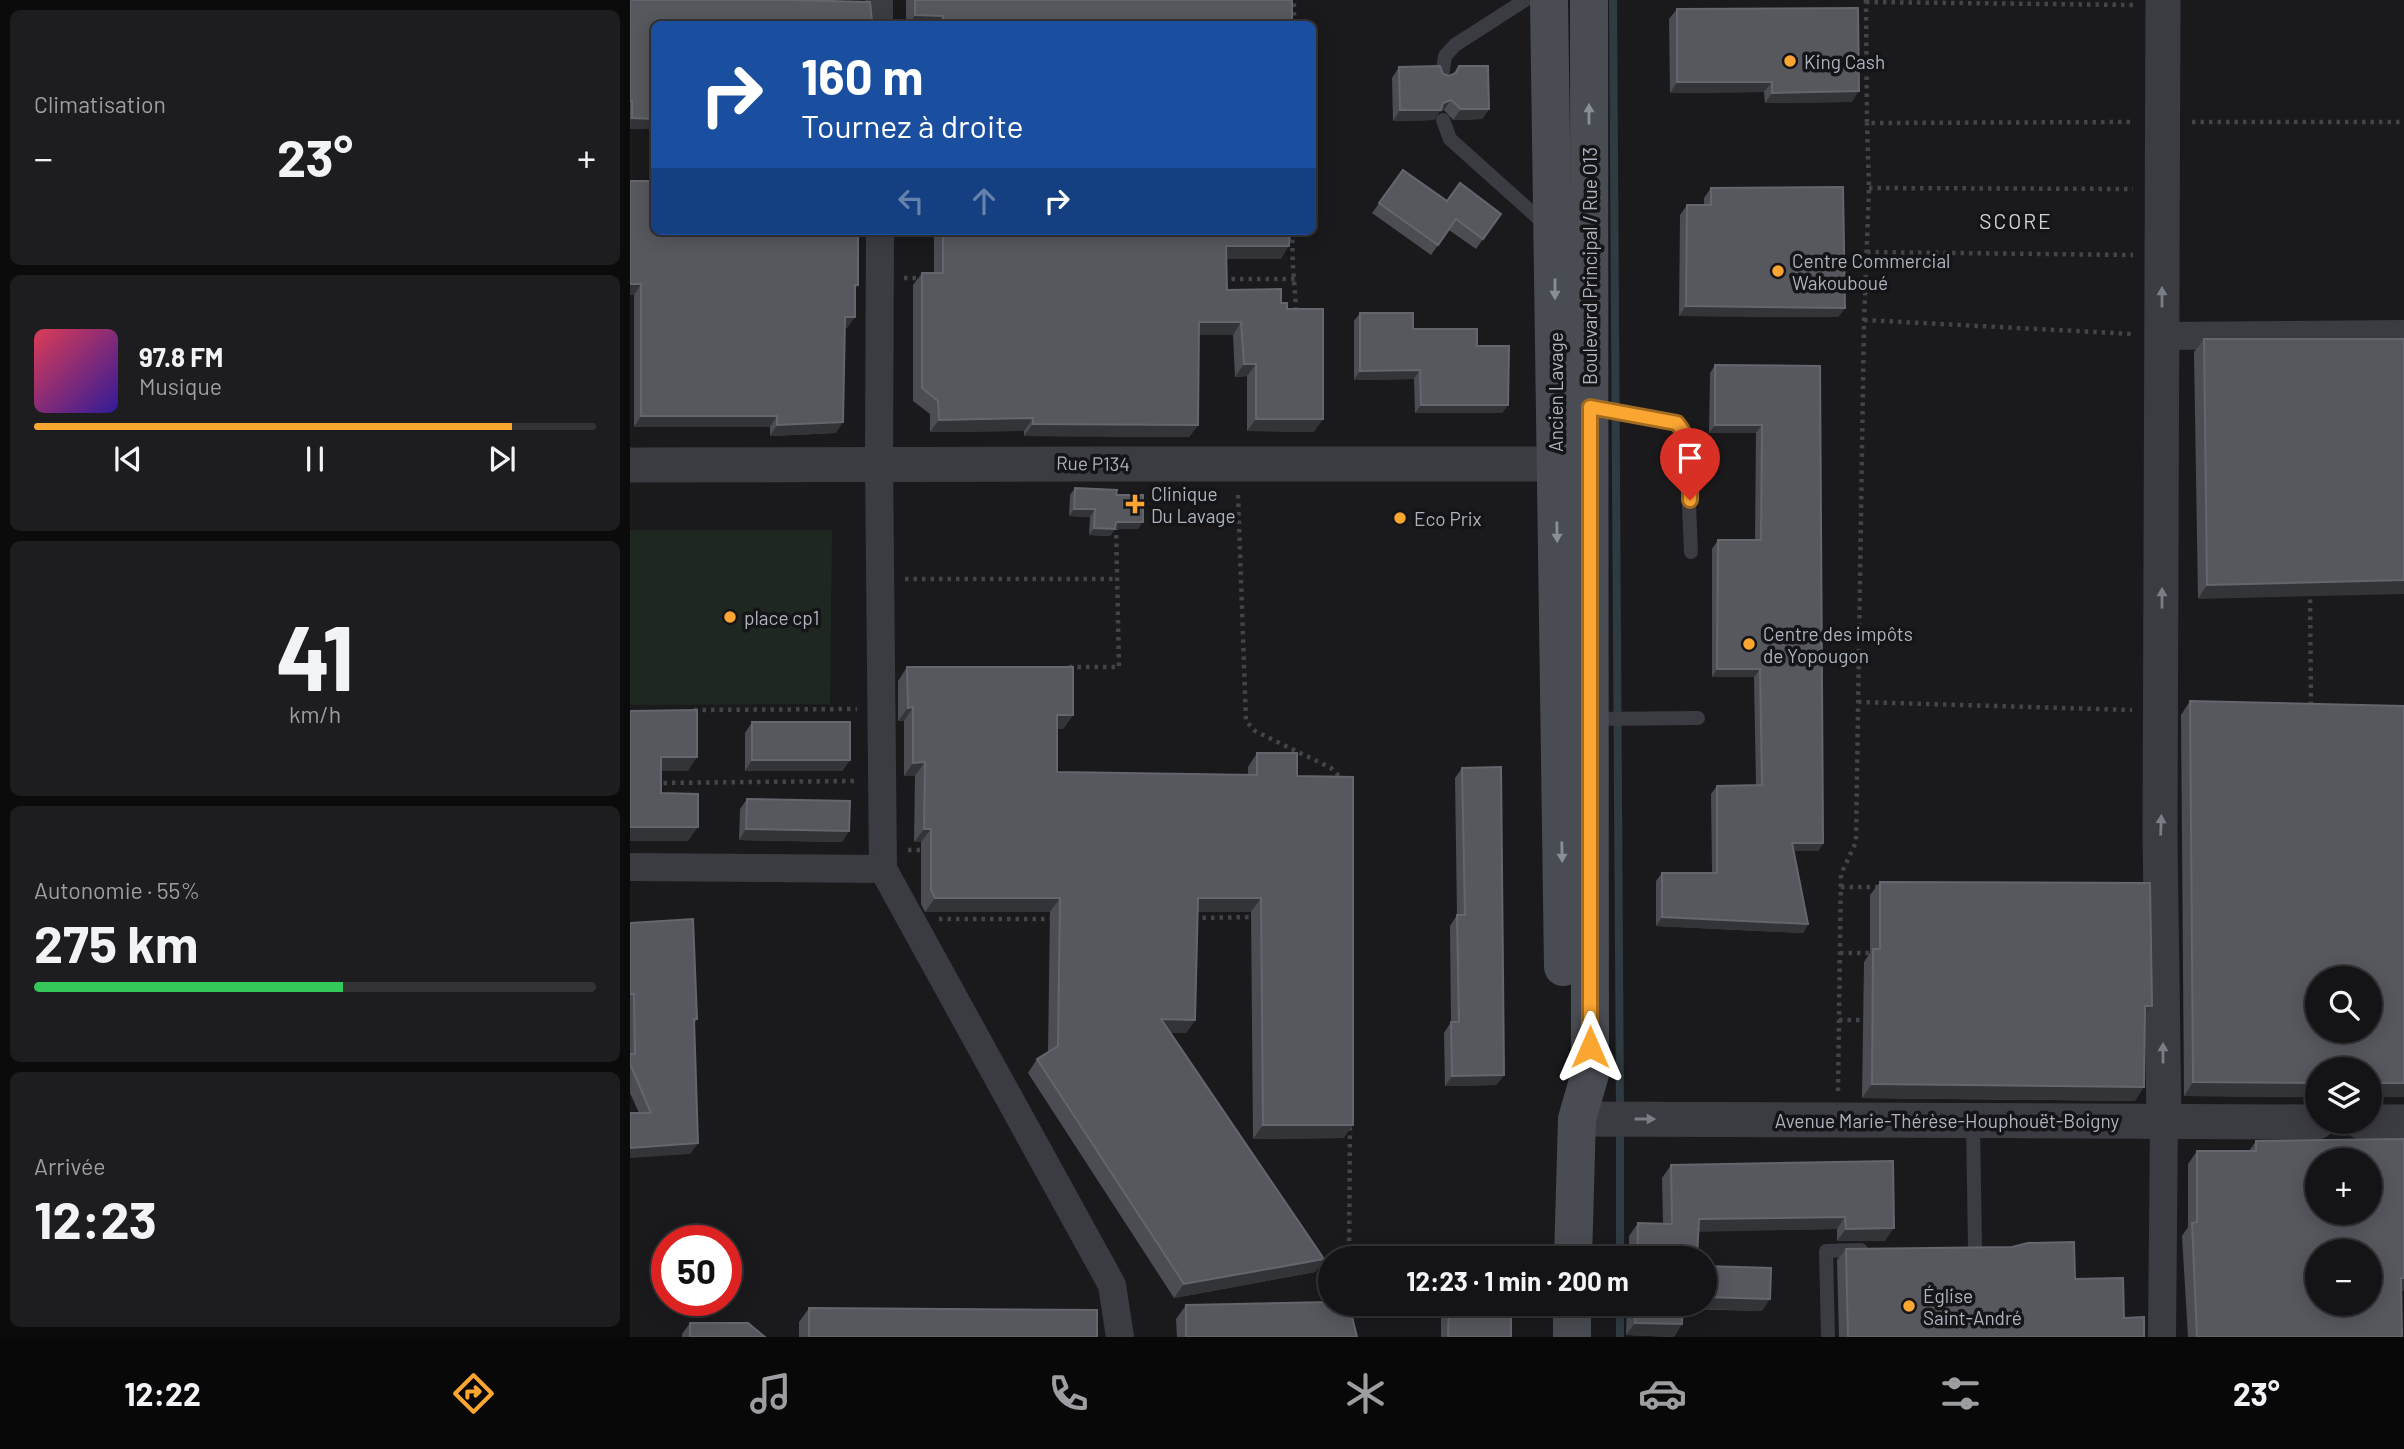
<!DOCTYPE html>
<html lang="fr">
<meta charset="utf-8">
<style>
:root{--surface:#141416;--page:#1d1d1f;--text:#f1f3f6;--muted:#9d9ea1;--line:#333335;--accent:#fca632}
body{margin:0;font-family:Barlow,sans-serif;background:var(--page);color:var(--text);height:100vh;display:flex;flex-direction:column;font-size:26px;white-space:nowrap}
*{box-sizing:border-box;margin:0}
p{font-size:23px;color:var(--muted)}
.icon{flex:none;width:38px;height:38px;fill:none;stroke:currentColor;stroke-width:2;stroke-linecap:round;stroke-linejoin:round}
.map{position:relative;flex:1;overflow:hidden}
.drawer{display:flex;flex-direction:column;gap:10px;padding:10px;background:#0b0b0c;width:630px}
.drawer>*{flex:none}
.hud{position:absolute;left:21px;top:21px;width:665px;height:214px;border-radius:10px;box-shadow:0 4px 18px #0003,0 0 0 2px var(--line);background:#1a4fa0;color:#fff;overflow:hidden}
.controls{position:absolute;left:1675px;top:966px;display:grid;gap:14px}
.controls a{display:grid;place-items:center;width:77px;height:77px;border-radius:50%;background:var(--surface);box-shadow:0 4px 18px #0003,0 0 0 2px var(--line);font-size:35px}
.speed{position:absolute;left:21px;top:1225px;display:flex;gap:14px;font-size:35px;font-weight:700;text-align:center}
.speed>*{display:grid;place-content:center;width:91px;height:91px;border-radius:50%;background:var(--surface);box-shadow:0 4px 18px #0003,0 0 0 2px var(--line);line-height:1}
.speed .limit{border:10px solid #d22;background:#fff;color:#111}
.pin{position:absolute;display:grid;place-items:center;width:60px;height:60px;color:#fff;margin:-72px -30px;border-radius:50% 50% 50% 0;rotate:-45deg;box-shadow:0 0 7px #0007}
.pin .icon{rotate:45deg}
.me{position:absolute;width:77px;margin:-38px;rotate:0deg;stroke-linejoin:round;filter:drop-shadow(0 0 5px #0008)}
.turn{display:flex;align-items:center;gap:24px;height:147px;padding:0 35px;font-size:32px}
.turn .icon{width:91px;height:91px;stroke-width:2.5}
.turn b{display:block;font-size:49px;line-height:60px}
.lanes{display:flex;align-items:center;height:66px;padding:0 35px;background:#0003;justify-content:center;gap:35px;direction:ltr}
.lanes .off{opacity:.35}
.big{font-size:52px;font-weight:700;line-height:1.1}
.drawer .card{flex:1;display:flex;flex-direction:column;justify-content:center;gap:10px;min-width:0;padding:0 24px;border-radius:10px;background:var(--page)}
.drawer .dial{align-items:center;gap:0}
.dial b{font-size:91px;line-height:1}
.song{display:flex;align-items:center;gap:21px}
.cover{width:84px;height:84px;border-radius:10px;background:linear-gradient(135deg,hsl(350 70% 55%),hsl(250 70% 35%))}
.played{height:7px;border-radius:4px;background:linear-gradient(90deg,var(--accent) 85%,var(--line) 85%)}
.keys{display:flex;justify-content:space-around;direction:ltr}
.heat{display:flex;justify-content:space-between;align-items:center;font-size:38px;direction:ltr}
.charge{height:10px;border-radius:5px;background:linear-gradient(90deg,#34c759 55%,var(--line) 0)}
.trip{position:absolute;left:688px;top:1246px;width:399px;height:70px;border-radius:35px;background:var(--surface);box-shadow:0 4px 18px #0003,0 0 0 2px var(--line);font-weight:700;line-height:70px;text-align:center}
.menu{display:flex;height:112px;justify-content:space-around;align-items:center;background:#080809;color:var(--muted)}
.menu .icon{width:49px;height:49px}
.menu .on{color:var(--accent)}
.menu b{font-size:32px;color:var(--text)}
main{display:flex;flex:1;min-height:0}
.map>svg:first-child{display:block}
.green{fill:#1f2820}
.lines{fill:none;stroke-linecap:round;stroke-linejoin:round}
.stream{stroke:#2f3b42;stroke-width:8}
.path{stroke:#414449;stroke-width:4.5;stroke-dasharray:3.5 5;stroke-linecap:butt}
.service{stroke:#3b3c42;stroke-width:14}
.minor{stroke:#3b3c42;stroke-width:28}
.tertiary{stroke:#3b3c42;stroke-width:35}
.secondary{stroke:#494c52;stroke-width:38}
.wall{fill:#4b4d52}
.shaded-wall{fill:#333438}
.building{fill:#56585e;stroke:#63666c;stroke-width:2;fill-rule:evenodd}
.oneway{fill:#898f98}
.oneway2{fill:#797d86}
.route-casing{stroke:#a46c20;stroke-width:18}
.route{stroke:#fca632;stroke-width:12}
.poi-dot{fill:#fca632;stroke:#151518;stroke-width:2.5}
.labels{text-anchor:middle;dominant-baseline:central;stroke-width:7;stroke-linejoin:round;paint-order:stroke}
.poi-label{font-size:19px;fill:#acb3bd;stroke:#151518;text-anchor:start}
.street-label{font-size:19px;fill:#acb3bd;stroke:#151518}
.neighbourhood-label{font-size:21px;letter-spacing:2px;fill:#cdd1d8;stroke:#151518}
</style>
<main>
<section class="drawer">
<div class="card"><p>Climatisation</p>
<div class="heat"><a>−</a><b class="big">23°</b><a>+</a></div>
</div>
<div class="card">
<div class="song"><i class="cover"></i><div><b>97.8 FM</b><p>Musique</p></div></div>
<div class="played"></div>
<div class="keys"><svg class="icon" aria-label="previous" viewBox="0 0 24 24"><path d="M18 5L8 12l10 7zM5 5v14"/></svg><svg class="icon" aria-label="pause" viewBox="0 0 24 24"><path d="M8 5v14M16 5v14"/></svg><svg class="icon" aria-label="next" viewBox="0 0 24 24"><path d="M6 5l10 7-10 7zM19 5v14"/></svg></div>
</div>
<div class="card dial"><b>41</b><p>km/h</p></div>
<div class="card"><p>Autonomie · 55%</p><b class="big">275 km</b><div class="charge"></div></div>
<div class="card"><p>Arrivée</p><b class="big">12:23</b></div>
</section>
<div class="map">
<svg width="1774" height="1337" viewBox="0 0 1774 1337">
<rect width="100%" height="100%" fill="#1a1a1d"/>
<!-- green -->
<path class="green" d="M0,530h202l-2,174 -200,1z"/>
<g class="lines">
<!-- stream -->
<g class="stream">
<path d="M983,0l7,1112"/>
<path d="M990,1128v130"/>
<path d="M990,1304v33"/>
</g>
<!-- path -->
<g class="path">
<path d="M1236,0l1,123 268,-1"/>
<path d="M1236,2l269,3"/>
<path d="M664,24v-24"/>
<path d="M1562,122h212"/>
<path d="M1239,188l264,1"/>
<path d="M663,231c-2,28 2,53 3,81"/>
<path d="M1237,252l266,3"/>
<path d="M274,278h20"/>
<path d="M593,279h72"/>
<path d="M1234,320l269,14"/>
<path d="M608,495l8,226 9,10 76,37 12,12"/>
<path d="M275,579h212"/>
<path d="M1680,591l1,117"/>
<path d="M439,667h50l-3,-141"/>
<path d="M1228,702l274,8"/>
<path d="M64,710l163,-1"/>
<path d="M25,783l201,-2"/>
<path d="M278,850h19"/>
<path d="M1211,887h41"/>
<path d="M564,918l61,-1"/>
<path d="M309,919h117"/>
<path d="M1210,953h35"/>
<path d="M1209,1020h29"/>
<path d="M1208,1091l3,-217 15,-32 8,-522 5,-132 -2,-65"/>
<path d="M719,1258l1,-132"/>
</g>
<!-- service -->
<g class="service">
<path d="M812,77l3,-21 10,-11 70,-45"/>
<path d="M813,120l7,19 96,86"/>
<path d="M961,407l86,16 9,10 5,119"/>
<path d="M961,719l107,-1"/>
<path d="M1343,1122l2,127"/>
<path d="M1198,1337l-2,-86 35,-1"/>
</g>
<!-- minor -->
<g class="minor">
<path d="M249,0v24"/>
<path d="M250,231l-1,231 4,407 229,416 8,52"/>
<path d="M1532,336l242,-2"/>
<path d="M0,867l253,2"/>
<path d="M1532,1337l2,-216"/>
</g>
<!-- tertiary -->
<g class="tertiary">
<path d="M1533,0l-3,835 4,286"/>
<path d="M0,465c309,-3 617,1 926,-1"/>
<path d="M947,1119l740,3"/>
<path d="M1731,1122h43"/>
</g>
<!-- secondary -->
<g class="secondary">
<path d="M919,0l14,967"/>
<path d="M943,1258l4,-139 13,-45 -1,-1074"/>
<path d="M942,1304v33"/>
</g>
</g>
<!-- wall -->
<g class="wall">
<path d="M0,0l6,1 18,23v105h-24z"/>
<rect x="276" y="0" width="386" height="24"/>
<path d="M1047,9l175,93 -87,1 -1,-11 -94,1 -1,-74z"/>
<path d="M829,66l30,43 -7,10 -29,1 -9,-10 -5,2 -5,8 -41,1 -1,-43 7,-11 44,7 6,2 4,-2z"/>
<path d="M773,170l44,31 54,13 -25,35 -27,-19 -18,25 -59,-42z"/>
<path d="M0,181l228,104 -3,4 -8,39h-2l-9,105 -66,3v-9h-136v-132h-4z"/>
<path d="M1081,188l134,120 -7,9 -159,-1 1,-101 7,-10h17v-7z"/>
<path d="M304,231h356l-9,28h-55l1,31 54,13 6,6 27,123 -67,-1v-55l-12,1 -2,-42h-34l-1,90 -9,12 -165,-1v-5l-94,1v-18l-17,-13v-116l9,-12h12z"/>
<path d="M730,313l53,16 64,17 31,59 -6,8h-87l-1,-34 -60,1v-59z"/>
<path d="M1574,339h200l-206,260 -4,-247z"/>
<path d="M1085,365l105,1 3,477 -5,8h-24l14,73 -5,9 -147,-7v-45l6,-8h50l-1,-79 6,-8 39,-1 -2,-108h-42v-128l6,-9h37l1,-107h-47l1,-60z"/>
<path d="M445,488l41,7 22,34h-23l-5,7 -21,-1 1,-18 -21,-1 1,-21z"/>
<path d="M277,667l166,48 -10,14h-6v43l191,3v-8l9,-14 40,23 47,362 -91,1 -2,-227h-54l-2,108 -9,13h-15l153,226 -9,13 -141,26 -146,-225 9,-14 11,-7 2,-140h-125l-4,-8v-62h-7l1,-66h-11v-55h-6v-40z"/>
<path d="M1560,701l127,368v28l-133,-1 -3,-381z"/>
<path d="M122,722l98,38 -8,11h-97v-38z"/>
<path d="M832,768l42,307 -8,10 -51,1 -1,-53 7,-11 -1,-96 7,-11 -2,-137z"/>
<path d="M117,799l102,32 -7,11 -103,-2 1,-31z"/>
<path d="M1250,882l272,124 -7,10 -10,85 -273,-3 2,-136 6,-9v-58z"/>
<path d="M0,923l67,96 -3,5 4,119 -8,11 -51,-41 -9,-20z"/>
<path d="M1774,1139v152h-3l1,46h-214l-6,-101 6,-9v-63l9,-13h52l7,-10z"/>
<path d="M1263,1161l-8,80h-48v-12l-139,2 -1,27h-68v-22l9,-13 25,1 -1,-46 9,-13z"/>
<path d="M1216,1249l229,30 49,39 20,19h-305l-2,-77z"/>
<path d="M997,1304h77l58,7 -79,-2 -1,15 -8,13 -48,-2z"/>
<path d="M556,1305l171,32h-180l-1,-18z"/>
<path d="M819,1306l62,31h-70v-20z"/>
<path d="M179,1308l288,29h-298v-15z"/>
<path d="M60,1323l75,14h-83v-3z"/>
</g>
<!-- shaded-wall -->
<g class="shaded-wall">
<path d="M285,15l28,1 -6,8h-28z"/>
<path d="M1047,82h95l-8,10 -94,1z"/>
<path d="M1229,91l-7,11 -87,1 7,-10z"/>
<path d="M821,100l-7,10 -5,2 -5,8 -41,1 7,-11 43,-7z"/>
<path d="M831,109h28l-7,10 -29,1z"/>
<path d="M2,118l22,1v10h-24v-8z"/>
<path d="M596,246h63l-8,13h-64z"/>
<path d="M0,284h11l-7,11h-4z"/>
<path d="M1056,306l159,2 -7,9 -159,-1z"/>
<path d="M215,317h10l-8,11h-10z"/>
<path d="M569,322h42l-8,13h-43z"/>
<path d="M614,364h12l-9,12 -12,1z"/>
<path d="M790,370l-6,9 -60,1 6,-9z"/>
<path d="M791,405h87l-6,8h-87z"/>
<path d="M11,416h136l-7,11h-136z"/>
<path d="M403,418l-9,13 -94,1 9,-12z"/>
<path d="M626,419h67l-9,13 -67,-1z"/>
<path d="M213,422l-7,11 -66,3 7,-11z"/>
<path d="M403,424l165,1 -9,12 -165,-1z"/>
<path d="M1085,425h47l-6,8h-47z"/>
<path d="M444,509h21l-5,8 -21,-1z"/>
<path d="M486,522h27l-5,7h-23l-5,7 -21,-1 5,-7z"/>
<path d="M1774,580v14l-206,5 9,-14z"/>
<path d="M1087,669h43l-6,8h-42z"/>
<path d="M283,707l-9,14h-6l10,-13z"/>
<path d="M427,715h16l-10,14h-16z"/>
<path d="M31,757h36l-9,14h-37z"/>
<path d="M122,760h98l-8,11h-97z"/>
<path d="M295,762l-10,14h-11l9,-13z"/>
<path d="M0,827h68l-10,14h-58z"/>
<path d="M116,829l103,2 -7,11 -103,-2z"/>
<path d="M294,829h7l-10,13h-7z"/>
<path d="M1162,843h31l-5,8h-31z"/>
<path d="M305,898h125l-10,14h-125z"/>
<path d="M568,898h63l-10,14h-63z"/>
<path d="M1032,917l146,7 -5,9 -147,-7z"/>
<path d="M1515,1006h7l-10,14z"/>
<path d="M531,1019l34,1 -9,13h-35z"/>
<path d="M874,1075l-8,10 -51,1 7,-10z"/>
<path d="M1563,1082l124,1v14l-133,-1z"/>
<rect x="1740" y="1083" width="34" height="14"/>
<path d="M1242,1084l272,3 -9,14 -273,-3z"/>
<path d="M633,1125h90l-9,13 -91,1z"/>
<path d="M68,1143l-8,11 -60,4v-10z"/>
<path d="M1215,1217l-8,12 -147,3 9,-13z"/>
<path d="M1264,1228l-9,13h-48l9,-12z"/>
<path d="M694,1259l-9,13 -141,26 10,-14z"/>
<path d="M1771,1278h3v13h-12z"/>
<path d="M1074,1297l66,2 -8,12 -87,-3 3,-4h26z"/>
<path d="M1005,1323l47,1 -8,13 -48,-2z"/>
</g>
<!-- building -->
<g class="building">
<path d="M0,0h160l80,2 2,19 3,3h-221v95l-22,-1v-17h-2z"/>
<path d="M285,0h377v24h-349v-8l-28,-1z"/>
<path d="M1228,8l1,83 -87,2v-11h-95v-73z"/>
<path d="M810,66l3,8 6,2 7,-3 3,-7h29l1,43h-28l-10,-9 -8,3 -2,7h-41l-1,-43z"/>
<path d="M773,170l44,31 13,-18 41,31 -18,25 -27,-20 -18,26 -59,-42z"/>
<path d="M0,181h24v50h204v54h-3v32h-10l-2,105 -66,3v-9h-136v-132h-11z"/>
<path d="M1213,187l2,121 -159,-2 1,-101h24v-17z"/>
<path d="M313,231h347l-1,15h-63l1,44 54,-1v14h6v6h36v110h-67v-55h-12l-3,-42h-42l-1,103 -165,-1v-6l-94,2 -1,-19 -16,-13v-115h21z"/>
<path d="M730,313h53v16h64v17h32l-1,59h-87l-1,-35 -60,1z"/>
<path d="M1574,339h200v241l-197,5z"/>
<path d="M1085,365l105,1 3,477h-31l16,81 -146,-7v-44h55v-87l45,-1 -2,-116h-43l1,-129h43l1,-115h-47z"/>
<path d="M445,488l42,2 -1,5h27v27h-27l-1,7 -21,-1 1,-19h-21z"/>
<path d="M277,667h166v48h-16v57l200,3v-22h40v23l56,1v348h-90l-2,-227h-63l-3,122 -34,-1 163,240 -140,25 -147,-225 21,-13 2,-148h-125l-4,-8v-61h-7l1,-67 -12,1v-56l-5,1z"/>
<path d="M1560,701l214,5v377h-34v-14h-53v14l-124,-1zM1687,978h53v53h-53z"/>
<path d="M67,710v47h-36v36l37,1v33h-68v-116z"/>
<rect x="122" y="722" width="98" height="38"/>
<path d="M871,767l3,308 -52,1 -1,-54h8l-2,-107h8l-3,-147z"/>
<path d="M117,799l103,2 -1,30 -103,-2z"/>
<path d="M1250,882l270,1 2,123h-7l-1,81 -272,-3 1,-135h7z"/>
<path d="M63,919l4,100h-3l4,124 -68,5v-35h21l-21,-49v-10h5l-1,-60h-4v-71z"/>
<path d="M1774,1139v139h-3l1,59h-205l-5,-114 5,-1v-71h59v-10zM1687,1160h53v53h-53zM1687,1251h53v53h-53z"/>
<path d="M1263,1161l1,67 -48,1 -1,-12 -146,2 -2,39h-60l1,-35 34,1 -1,-59z"/>
<path d="M1444,1242l1,37 48,-1 1,40 20,-1v20h-296l-2,-88 166,-2 16,-4z"/>
<path d="M1074,1266l67,2 -1,31 -66,-2z"/>
<path d="M700,1302v2h19l8,33h-171v-32z"/>
<path d="M1006,1304h47l-1,20 -47,-1z"/>
<path d="M819,1306l62,1v30h-63z"/>
<path d="M179,1308l288,2v27h-288z"/>
<path d="M60,1323h58l17,14h-75z"/>
</g>
<!-- one-way arrows -->
<defs><path id="oneway-solid" d="M-6-.8H1V-3.2L6.5 0L1 3.2V.8H-6Z" transform="scale(1.75)"/></defs>
<g class="oneway">
<use href="#oneway-solid" transform="translate(959 114) rotate(-90)"/>
<use href="#oneway-solid" transform="translate(925 289) rotate(90)"/>
<use href="#oneway-solid" transform="translate(927 532) rotate(89)"/>
<use href="#oneway-solid" transform="translate(932 852) rotate(89)"/>
</g>
<g class="oneway2">
<use href="#oneway-solid" transform="translate(1532 297) rotate(-90)"/>
<use href="#oneway-solid" transform="translate(1532 598) rotate(-90)"/>
<use href="#oneway-solid" transform="translate(1531 825) rotate(-88)"/>
<use href="#oneway-solid" transform="translate(1533 1053) rotate(-90)"/>
<use href="#oneway-solid" transform="translate(1015 1119)"/>
</g>
<g class="lines">
<!-- route casing -->
<g class="route-casing">
<path id="route" d="M960,1047v-640l87,16c18,21 13,51 13,77"/>
</g>
<!-- route -->
<use href="#route" class="route"/>
</g>
<!-- markers -->
<g class="poi-dot">
<circle cx="1160" cy="61" r="7"/>
<circle cx="1148" cy="271" r="7"/>
<path d="M501.5 493.5h7v7h7v7h-7v7h-7v-7h-7v-7h7z"/>
<circle cx="770" cy="518" r="7"/>
<circle cx="100" cy="617" r="7"/>
<circle cx="1119" cy="644" r="7"/>
<circle cx="1279" cy="1306" r="7"/>
</g>
<g class="labels">
<!-- poi labels -->
<g class="poi-label">
<text x="1174" y="61">King Cash</text>
<text x="1162" y="260">Centre Commercial<tspan x="1162" dy="22">Wakouboué</tspan></text>
<text x="521" y="493">Clinique<tspan x="521" dy="22">Du Lavage</tspan></text>
<text x="784" y="518">Eco Prix</text>
<text x="114" y="617">place cp1</text>
<text x="1133" y="633">Centre des impôts<tspan x="1133" dy="22">de Yopougon</tspan></text>
<text x="1293" y="1295">Église<tspan x="1293" dy="22">Saint-André</tspan></text>
</g>
<!-- street labels -->
<g class="street-label">
<text transform="translate(959 266) rotate(-90)">Boulevard Principal / Rue O13</text>
<text transform="translate(925 392) rotate(-90)">Ancien Lavage</text>
<text transform="translate(463 463) rotate(1)">Rue P134</text>
<text x="1317" y="1120">Avenue Marie-Thérèse-Houphouët-Boigny</text>
</g>
<!-- neighbourhood labels -->
<g class="neighbourhood-label">
<text x="1386" y="220">SCORE</text>
</g>
</g>
</svg>
<div class="controls">
<a><svg class="icon" aria-label="search" viewBox="0 0 24 24"><circle cx="10" cy="10" r="6"/><path d="M15 15l6 6"/></svg></a>
<a><svg class="icon" aria-label="layers" viewBox="0 0 24 24"><path d="M12 4l9 5-9 5-9-5zM3 14l9 5 9-5"/></svg></a>
<a>+</a>
<a>−</a>
</div>
<div class="speed"><div class="limit">50</div></div>
<div class="pin" style="left:1060px;top:500px;background:#d93025"><svg class="icon" aria-label="arrive" viewBox="0 0 24 24"><path d="M6 21V4h12l-3 4 3 4H6"/></svg></div>
<svg class="me" style="left:960px;top:1047px" viewBox="-20 -20 40 40"><path d="M0-17L14 15 0 8-14 15z" fill="#fca632" stroke="#fff" stroke-width="4"/></svg>
<div class="trip">12:23 · 1 min · 200 m</div>
<div class="hud">
<div class="turn"><svg class="icon" aria-label="right" viewBox="0 0 24 24"><path d="M7 20v-9h11M14 6l5 5-5 5"/></svg><div><b>160 m</b>Tournez à droite</div></div>
<div class="lanes"><svg class="icon off" aria-label="left" viewBox="0 0 24 24"><path d="M17 20v-9H6M10 6l-5 5 5 5"/></svg><svg class="icon off" aria-label="ahead" viewBox="0 0 24 24"><path d="M12 20V5M6 11l6-6 6 6"/></svg><svg class="icon" aria-label="right" viewBox="0 0 24 24"><path d="M7 20v-9h11M14 6l5 5-5 5"/></svg></div>
</div>
</div>
</main>
<nav class="menu">
<b>12:22</b>
<svg class="icon on" aria-label="directions" viewBox="0 0 24 24"><path d="M12 3l9 9-9 9-9-9zM9 14v-3h6M13 9l2 2-2 2"/></svg>
<svg class="icon" aria-label="music" viewBox="0 0 24 24"><path d="M9 18V5l10-2v13"/><circle cx="6" cy="18" r="3"/><circle cx="16" cy="16" r="3"/></svg>
<svg class="icon" aria-label="phone" viewBox="0 0 24 24"><path d="M5 4h4l2 5-3 2q2 4 5 5l2-3 5 2v4C11 20 4 13 5 4z"/></svg>
<svg class="icon" aria-label="climate" viewBox="0 0 24 24"><path d="M12 3v18M4 7l16 10M4 17L20 7"/></svg>
<svg class="icon" aria-label="car" viewBox="0 0 24 24"><path d="M5 17H2v-5l4-1 3-4h7l3 4 3 1v5h-3M9 17h6M6 11h13"/><circle cx="7" cy="17" r="2"/><circle cx="17" cy="17" r="2"/></svg>
<svg class="icon" aria-label="filters" viewBox="0 0 24 24"><path d="M4 7h16M4 17h16"/><circle cx="9" cy="7" r="2"/><circle cx="15" cy="17" r="2"/></svg>
<b>23°</b>
</nav>
